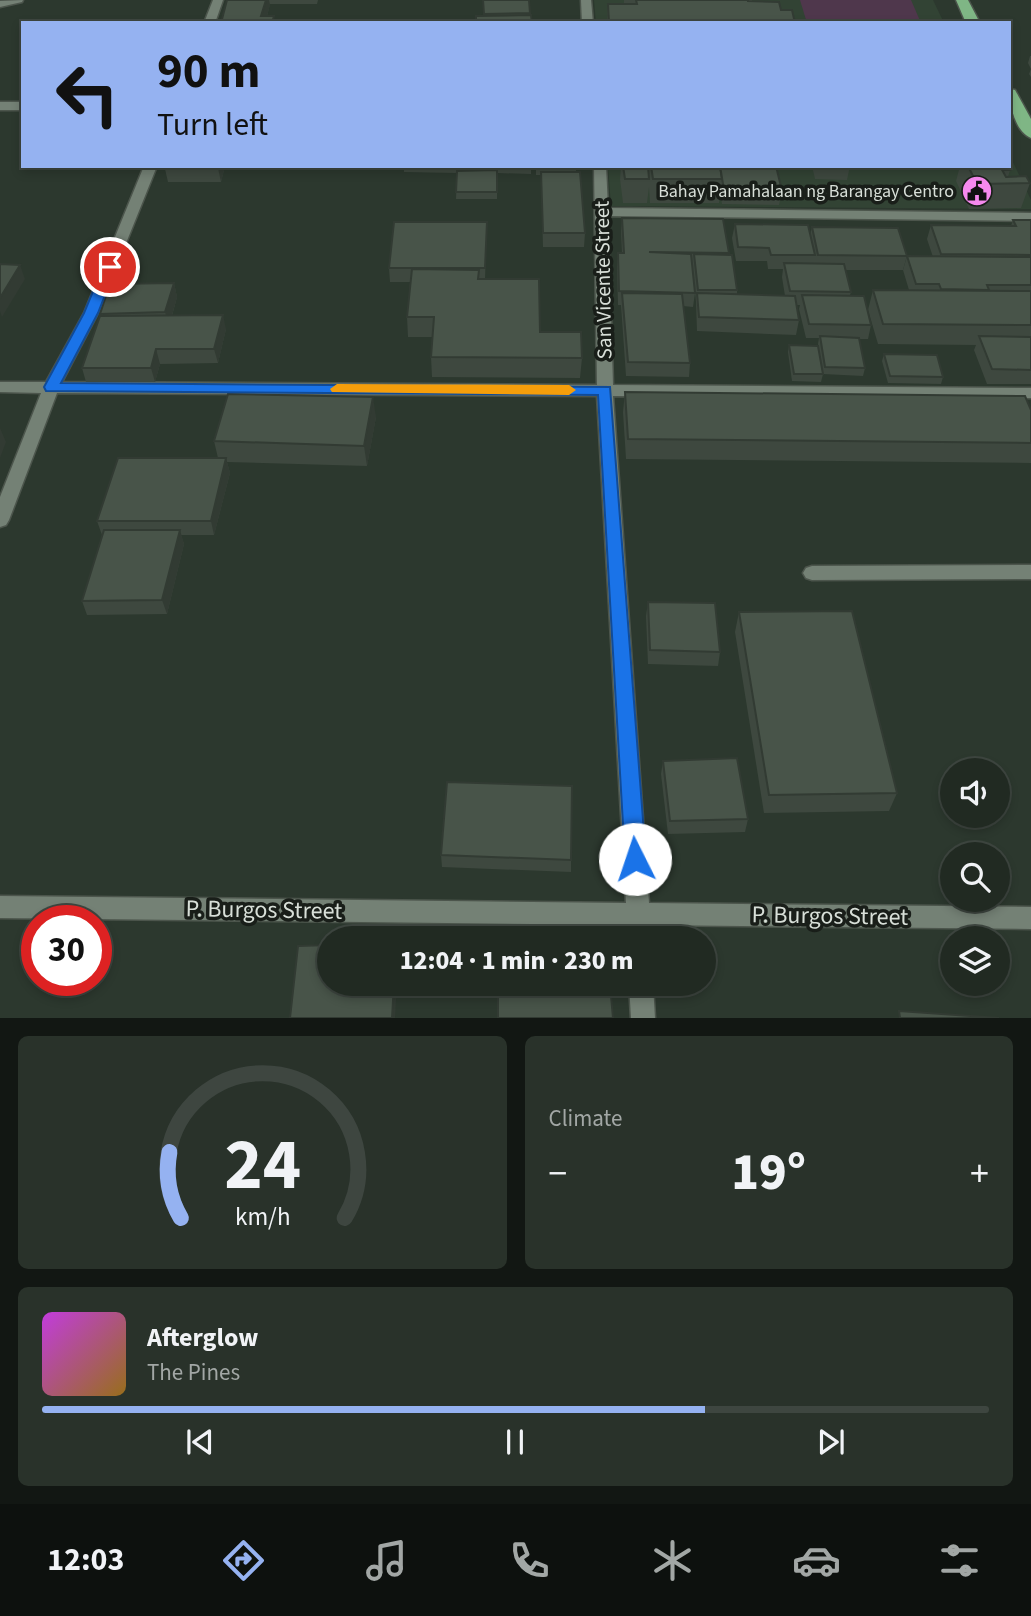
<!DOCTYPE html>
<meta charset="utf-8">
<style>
:root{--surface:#212a22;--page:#29322a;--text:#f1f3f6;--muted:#a2a7a5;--line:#3e4640;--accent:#95b2f1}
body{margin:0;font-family:"Source Sans 3",sans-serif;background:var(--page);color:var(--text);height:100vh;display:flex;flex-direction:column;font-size:26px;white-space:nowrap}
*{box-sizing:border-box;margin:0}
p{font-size:23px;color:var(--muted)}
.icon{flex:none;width:38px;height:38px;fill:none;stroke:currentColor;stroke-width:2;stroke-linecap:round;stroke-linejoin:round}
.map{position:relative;height:1018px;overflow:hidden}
.panel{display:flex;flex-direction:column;gap:18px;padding:18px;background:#121713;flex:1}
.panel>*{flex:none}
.guide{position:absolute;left:21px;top:21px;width:990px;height:147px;border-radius:0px;box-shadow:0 4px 10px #0003,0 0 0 2px var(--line);background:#95b2f1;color:#111;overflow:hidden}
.controls{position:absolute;left:940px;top:758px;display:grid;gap:14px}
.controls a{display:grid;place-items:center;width:70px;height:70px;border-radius:50%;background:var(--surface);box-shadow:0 4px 10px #0003,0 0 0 2px var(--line);font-size:35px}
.speed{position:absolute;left:21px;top:905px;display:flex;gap:14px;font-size:35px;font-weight:700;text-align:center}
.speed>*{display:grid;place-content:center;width:91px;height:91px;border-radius:50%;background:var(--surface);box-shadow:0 4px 10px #0003,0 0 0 2px var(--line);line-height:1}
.speed .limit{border:10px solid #d22;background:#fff;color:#111}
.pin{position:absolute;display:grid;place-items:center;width:60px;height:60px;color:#fff;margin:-30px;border:4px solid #fff;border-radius:50%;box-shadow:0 2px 7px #0007}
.me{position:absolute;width:77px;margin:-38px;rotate:356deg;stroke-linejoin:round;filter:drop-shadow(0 0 5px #0008)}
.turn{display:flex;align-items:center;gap:24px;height:147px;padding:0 21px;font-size:32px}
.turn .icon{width:91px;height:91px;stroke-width:2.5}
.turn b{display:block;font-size:49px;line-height:60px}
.big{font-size:52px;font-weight:800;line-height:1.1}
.panel .card{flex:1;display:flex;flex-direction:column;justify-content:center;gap:10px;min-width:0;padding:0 24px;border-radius:10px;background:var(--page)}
.panel .dial{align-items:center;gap:0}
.dial svg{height:182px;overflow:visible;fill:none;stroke:var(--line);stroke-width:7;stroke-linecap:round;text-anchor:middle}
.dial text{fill:var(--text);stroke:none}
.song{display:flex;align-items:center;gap:21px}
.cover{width:84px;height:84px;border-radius:10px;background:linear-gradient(135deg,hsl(290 70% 55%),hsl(40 70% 35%))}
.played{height:7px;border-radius:4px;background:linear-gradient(90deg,var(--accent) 70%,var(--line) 70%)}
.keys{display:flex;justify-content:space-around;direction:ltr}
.heat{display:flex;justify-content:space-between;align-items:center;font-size:38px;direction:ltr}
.panel .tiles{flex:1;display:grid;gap:18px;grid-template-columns:1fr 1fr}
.card:last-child{grid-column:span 2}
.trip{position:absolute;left:317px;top:926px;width:399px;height:70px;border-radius:35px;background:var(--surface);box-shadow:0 4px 10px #0003,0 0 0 2px var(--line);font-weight:800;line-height:70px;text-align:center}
.tabs{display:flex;height:112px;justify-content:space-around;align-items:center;background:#0d110e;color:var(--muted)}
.tabs .icon{width:49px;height:49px}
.tabs .active{color:var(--accent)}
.tabs b{font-size:32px;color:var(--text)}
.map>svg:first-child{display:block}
.built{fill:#324334}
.green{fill:#4f374c}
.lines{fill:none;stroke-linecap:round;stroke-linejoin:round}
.lane-casing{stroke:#4c554c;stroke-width:3}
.street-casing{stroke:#4c554c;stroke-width:3}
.highway-casing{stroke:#4c554c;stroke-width:3}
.lane{fill:#748175;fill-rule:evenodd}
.street{fill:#748175;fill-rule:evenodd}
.highway{fill:#7fb685;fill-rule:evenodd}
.wall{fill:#3e483f}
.shaded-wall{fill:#323b33}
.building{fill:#485449;stroke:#323b33;stroke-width:2}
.route{fill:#1a73e8;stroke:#114b97;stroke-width:2}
.slow{fill:#f59e0b}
.labels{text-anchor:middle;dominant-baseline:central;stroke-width:7;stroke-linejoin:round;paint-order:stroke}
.far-poi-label{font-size:18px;fill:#d8dfd8;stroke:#191e19;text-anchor:end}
.street-label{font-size:21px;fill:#d8dfd8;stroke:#191e19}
.near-street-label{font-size:24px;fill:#d8dfd8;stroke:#191e19}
</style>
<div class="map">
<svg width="1031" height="1018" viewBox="0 0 1031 1018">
<rect width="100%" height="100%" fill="#2c382e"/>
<!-- built -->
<g class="built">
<path d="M594,0h339l11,23h-348z"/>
<path d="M1010,156l21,44v9l-420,-3 -3,-40h402z"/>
</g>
<!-- green -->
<path class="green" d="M800,0h111l10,23h-114z"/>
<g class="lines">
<!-- lane casing -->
<g class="lane-casing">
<g id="lane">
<path d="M23,0l-1,2 -22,5v-6z"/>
<path d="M1031,565v14l-219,1 -6,-2 -3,-5 3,-5 6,-2z"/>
</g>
</g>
<!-- street casing -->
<g class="street-casing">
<g id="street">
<path d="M213,0h10l-8,23h-11z"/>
<path d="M581,0h10l2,23h-11z"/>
<rect x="0" y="102" width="23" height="8"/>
<path d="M144,166h13l-59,147 -36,69 535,3 -3,-219h12l2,42 423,5v8l-423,-5 5,169 418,3v10l-418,-2 36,507 382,4v22l-380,-4 1,13h-24v-13l-628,-7v-22l626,7 -29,-507 -540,-3 -48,127 -3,5 -6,2v-30l41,-104 -41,-1v-10h46l38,-69z"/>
<path d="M629,984h24l2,34h-24z"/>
</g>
</g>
<!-- highway casing -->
<g class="highway-casing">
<g id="highway">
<path d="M956,0h12l12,23h-14z"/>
<path d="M1010,89l5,1 16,29v19c-16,-6 -22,-34 -21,-49z"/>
</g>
</g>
<!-- lane -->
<use href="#lane" class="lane"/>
<!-- street -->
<use href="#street" class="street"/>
<!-- highway -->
<use href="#highway" class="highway"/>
</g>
<!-- wall -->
<g class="wall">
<path d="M226,0h92l-1,4h-47l-3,12 -40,-14z"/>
<path d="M483,0h46l1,15h-46z"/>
<path d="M624,0h128v2l29,8 14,13h-188l1,-19h16z"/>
<path d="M1030,56h1v21l-2,-3 2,-5 -3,-6z"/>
<path d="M225,166l-4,16h-53l-3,-13z"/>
<path d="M404,166h54l-1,5h5v-5h69v8l-34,-1v26h-41l1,-26 -53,-1z"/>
<path d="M536,166h40v6l9,61 -1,14h-41l-2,-72h-5z"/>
<path d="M621,166h155l6,25 -3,14 -57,-1 -2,-12 -1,11h-69l-1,-16 -2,16h-24l-3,-24z"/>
<path d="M812,166h38l-3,14 -32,-1z"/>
<path d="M960,166h48l2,4 -2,7 22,6 -9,25 -52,1 -13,-28z"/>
<path d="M622,218l107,35 8,37v4l48,2 -3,-19 1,-8h-15l-1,-8h-31l-4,-23 3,-14 75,11 2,-8 95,29 -4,14h-58l6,22 -1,3 21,30 -3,14h-9l6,29 -2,8 -40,-2 -5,-30 1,-6h-13l-7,-29 1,-4h-3l2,15 -3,15 -99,-4 -1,-29 -3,-31 2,22 -2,14 -10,-1 7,57 -1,14 -63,-1 -5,-71h-3l-1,-38 1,-14h4l-1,-22z"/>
<path d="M1013,220h18v164h-44l-13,-34 2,-5 -98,-1 -10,-34 5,-20h36l-6,-20 4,-14 26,1 -6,-18 4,-14 80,1z"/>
<path d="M487,222l-2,57 55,53 42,26 -2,20 -148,-1 -1,-20 1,-20h-24l-1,-20 3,-35h-20l-1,-14z"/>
<path d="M174,283l3,14 -5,19 54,13 -8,34 -58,1 -5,18h-69l-4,-14 19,-52 -1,-2z"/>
<path d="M789,345l34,29 -2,8 -29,-1 -4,-29z"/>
<path d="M884,354l59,23 -2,7 -53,-1 -6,-22z"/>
<path d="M625,392l406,18v53l-405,-4 -3,-47z"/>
<path d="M376,417l-9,49 -140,-4 3,11 -16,62h-33l3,9 -17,70 -80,1 -5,-14 20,-66 -5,-14 121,-63 -4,-17z"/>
<path d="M648,602l72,50 -2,14 -70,-2 -2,-48z"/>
<path d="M739,612l158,181 -8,18 -125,2 -29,-181z"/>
<path d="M663,761l85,58 -3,13 -77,2 -7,-60z"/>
<path d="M441,855l130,5v12l-129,-5z"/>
</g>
<!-- shaded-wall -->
<g class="shaded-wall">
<path d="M266,0h3l1,5 -5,18 -4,-7z"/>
<path d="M218,166h7l-4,16 -3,-14z"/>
<path d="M20,265l5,14 -23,38 -2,-6v-13z"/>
<path d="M174,283l3,14 -8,29 -4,-14z"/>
<path d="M223,315l3,14 -8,34 -4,-14z"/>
<path d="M156,349l4,15 -5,18 -4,-14z"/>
<path d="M373,397l3,20 -9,49 -3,-20z"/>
<path d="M0,428l6,14 -6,16z"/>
<path d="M226,458l4,15 -16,62 -3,-14z"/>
<path d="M180,530l4,14 -17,70 -5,-14z"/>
<path d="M394,984h3l-2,34h-3z"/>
</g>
<!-- building -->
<g class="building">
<path d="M227,0h39l-5,16h13l-2,7h-51z"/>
<path d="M483,0h46l1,13 -46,1z"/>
<path d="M636,0h112v1l31,1 2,8h11l3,13h-186l-1,-19h29z"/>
<path d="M531,15l1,8h-56v-7z"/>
<path d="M166,166h52v2l-53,1z"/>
<path d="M623,166h25l1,13h-24z"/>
<path d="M651,166h69l2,13h-69z"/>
<path d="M720,166h56l6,25 -58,-1z"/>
<path d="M968,166h32l6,11 20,-1 4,7 -53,1z"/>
<path d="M1000,166h8l2,4h-7z"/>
<path d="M497,170v22h-41l1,-21z"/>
<path d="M541,172h39l5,61h-42z"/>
<path d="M622,218l101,1 6,34 -80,-1 42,2 4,39 -76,-2 -1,-38h6z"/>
<path d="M1013,220h18v35l-90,-1 -10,-29 85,1z"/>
<path d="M394,222h93l-2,46h-96z"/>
<path d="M735,224l73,1 7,30h-44l-2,-7 -31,-1z"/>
<path d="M812,227l86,1 9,28 -89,-1z"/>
<path d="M694,254l38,1 5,35h-39z"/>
<path d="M907,256l124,1v28h-44l2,5 -48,-1 -2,-5h-23z"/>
<path d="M784,263l60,1 7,28 -61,-1z"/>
<path d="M0,264l20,1 -20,33z"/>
<path d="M412,269l67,1 -1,9h61l1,53h41l1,26 -151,-1 3,-40h-27z"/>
<path d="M174,283l-9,29 -65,2 10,-30z"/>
<path d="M873,290l158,1v34l-148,-1z"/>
<path d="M622,293l60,1 8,69 -62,-1z"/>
<path d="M697,293l98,3 4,24 -100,-3z"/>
<path d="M802,295l62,1 7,29 -62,-1z"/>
<path d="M223,315l-9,34h-58l-5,19h-69l18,-52z"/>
<path d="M820,336l39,2 6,30 -40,-1z"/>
<path d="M979,336l52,1v33l-39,-1z"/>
<path d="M789,345l29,1 5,28h-29z"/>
<path d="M884,354l53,1 6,22 -53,-1z"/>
<path d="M625,392l400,4 6,14v33l-403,-4z"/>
<path d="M228,394l145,3 -9,49 -150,-5z"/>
<path d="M118,458h108l-15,63h-114z"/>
<path d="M104,530h76l-18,70 -80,1z"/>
<path d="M648,602l67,1 5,49 -70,-2z"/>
<path d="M852,611l45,182 -128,2 -30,-183z"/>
<path d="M737,758l11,61 -78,2 -7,-60z"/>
<path d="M447,782l125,4 -1,74 -130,-5z"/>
<path d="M329,945v39h65l-2,34h-102l8,-72z"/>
<path d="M498,984h112l3,34h-115z"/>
<path d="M899,1011l100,7h-99z"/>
</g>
<!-- route -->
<path class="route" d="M110,263l6,4 -18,46 -37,70 549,4 36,472 -3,6 -8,3 -7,-3 -3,-6 -27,-464 -552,-4 -2,-4 40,-74 19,-46z"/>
<!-- slow -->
<path class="slow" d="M337,384l232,1 7,5 -7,5 -237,-3 -2,-3z"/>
<!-- icons -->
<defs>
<g id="civic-disc" transform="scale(1.575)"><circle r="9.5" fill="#f689ee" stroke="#191e19"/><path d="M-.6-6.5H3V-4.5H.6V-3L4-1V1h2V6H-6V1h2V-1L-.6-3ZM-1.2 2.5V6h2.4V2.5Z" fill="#111"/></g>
</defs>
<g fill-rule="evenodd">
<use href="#civic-disc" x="977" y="191"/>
</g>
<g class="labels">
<!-- far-poi labels -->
<g class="far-poi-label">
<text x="954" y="191">Bahay Pamahalaan ng Barangay Centro</text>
</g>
<!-- street labels -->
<g class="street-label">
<text transform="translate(603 280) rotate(-91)">San Vicente Street</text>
</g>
<!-- near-street labels -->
<g class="near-street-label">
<text transform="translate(264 910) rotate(1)">P. Burgos Street</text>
<text transform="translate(830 916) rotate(1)">P. Burgos Street</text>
</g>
</g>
</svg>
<div class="controls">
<a><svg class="icon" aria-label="sound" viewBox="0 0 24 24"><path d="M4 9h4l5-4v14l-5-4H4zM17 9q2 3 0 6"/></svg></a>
<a><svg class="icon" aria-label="search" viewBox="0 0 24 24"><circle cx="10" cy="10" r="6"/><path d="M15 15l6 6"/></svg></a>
<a><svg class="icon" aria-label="layers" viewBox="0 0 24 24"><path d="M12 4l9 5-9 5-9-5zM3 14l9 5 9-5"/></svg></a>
</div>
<div class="speed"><div class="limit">30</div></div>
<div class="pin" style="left:110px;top:267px;background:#d93025"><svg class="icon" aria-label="arrive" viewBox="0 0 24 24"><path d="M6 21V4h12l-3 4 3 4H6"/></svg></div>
<svg class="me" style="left:635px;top:859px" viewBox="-20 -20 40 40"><circle r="19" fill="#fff"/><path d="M0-13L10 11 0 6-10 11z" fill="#1a73e8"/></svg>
<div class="trip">12:04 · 1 min · 230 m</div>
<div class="guide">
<div class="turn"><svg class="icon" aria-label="left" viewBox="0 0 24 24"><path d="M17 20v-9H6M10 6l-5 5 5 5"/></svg><div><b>90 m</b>Turn left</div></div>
</div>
</div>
<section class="panel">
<div class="tiles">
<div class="card dial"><svg viewBox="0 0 100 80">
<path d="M14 69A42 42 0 1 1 86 69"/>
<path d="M14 69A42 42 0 0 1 9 40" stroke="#95b2f1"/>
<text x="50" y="56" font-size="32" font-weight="700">24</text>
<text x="50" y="72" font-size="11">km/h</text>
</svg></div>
<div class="card"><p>Climate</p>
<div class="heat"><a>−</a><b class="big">19°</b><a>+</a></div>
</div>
<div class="card">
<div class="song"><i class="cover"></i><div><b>Afterglow</b><p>The Pines</p></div></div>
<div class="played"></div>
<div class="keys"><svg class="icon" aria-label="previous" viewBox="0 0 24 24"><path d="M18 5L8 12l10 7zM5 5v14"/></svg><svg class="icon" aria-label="pause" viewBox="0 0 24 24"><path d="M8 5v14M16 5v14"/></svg><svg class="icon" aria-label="next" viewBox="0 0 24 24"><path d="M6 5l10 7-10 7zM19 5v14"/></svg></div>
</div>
</div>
</section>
<nav class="tabs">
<b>12:03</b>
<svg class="icon active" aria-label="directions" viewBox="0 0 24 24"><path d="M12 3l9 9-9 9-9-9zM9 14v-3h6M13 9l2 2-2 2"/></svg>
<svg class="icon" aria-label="music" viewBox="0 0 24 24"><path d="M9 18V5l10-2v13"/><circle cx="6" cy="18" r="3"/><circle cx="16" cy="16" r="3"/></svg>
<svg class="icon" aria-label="phone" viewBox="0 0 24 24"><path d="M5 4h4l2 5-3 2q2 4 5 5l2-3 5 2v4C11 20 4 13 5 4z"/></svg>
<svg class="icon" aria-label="climate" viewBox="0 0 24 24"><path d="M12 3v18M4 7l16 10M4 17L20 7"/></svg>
<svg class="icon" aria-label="car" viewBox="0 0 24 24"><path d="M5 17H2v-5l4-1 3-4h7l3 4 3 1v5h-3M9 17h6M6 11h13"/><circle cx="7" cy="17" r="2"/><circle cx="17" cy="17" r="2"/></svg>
<svg class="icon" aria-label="filters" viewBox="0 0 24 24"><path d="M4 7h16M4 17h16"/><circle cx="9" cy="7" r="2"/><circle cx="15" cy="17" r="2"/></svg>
</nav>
